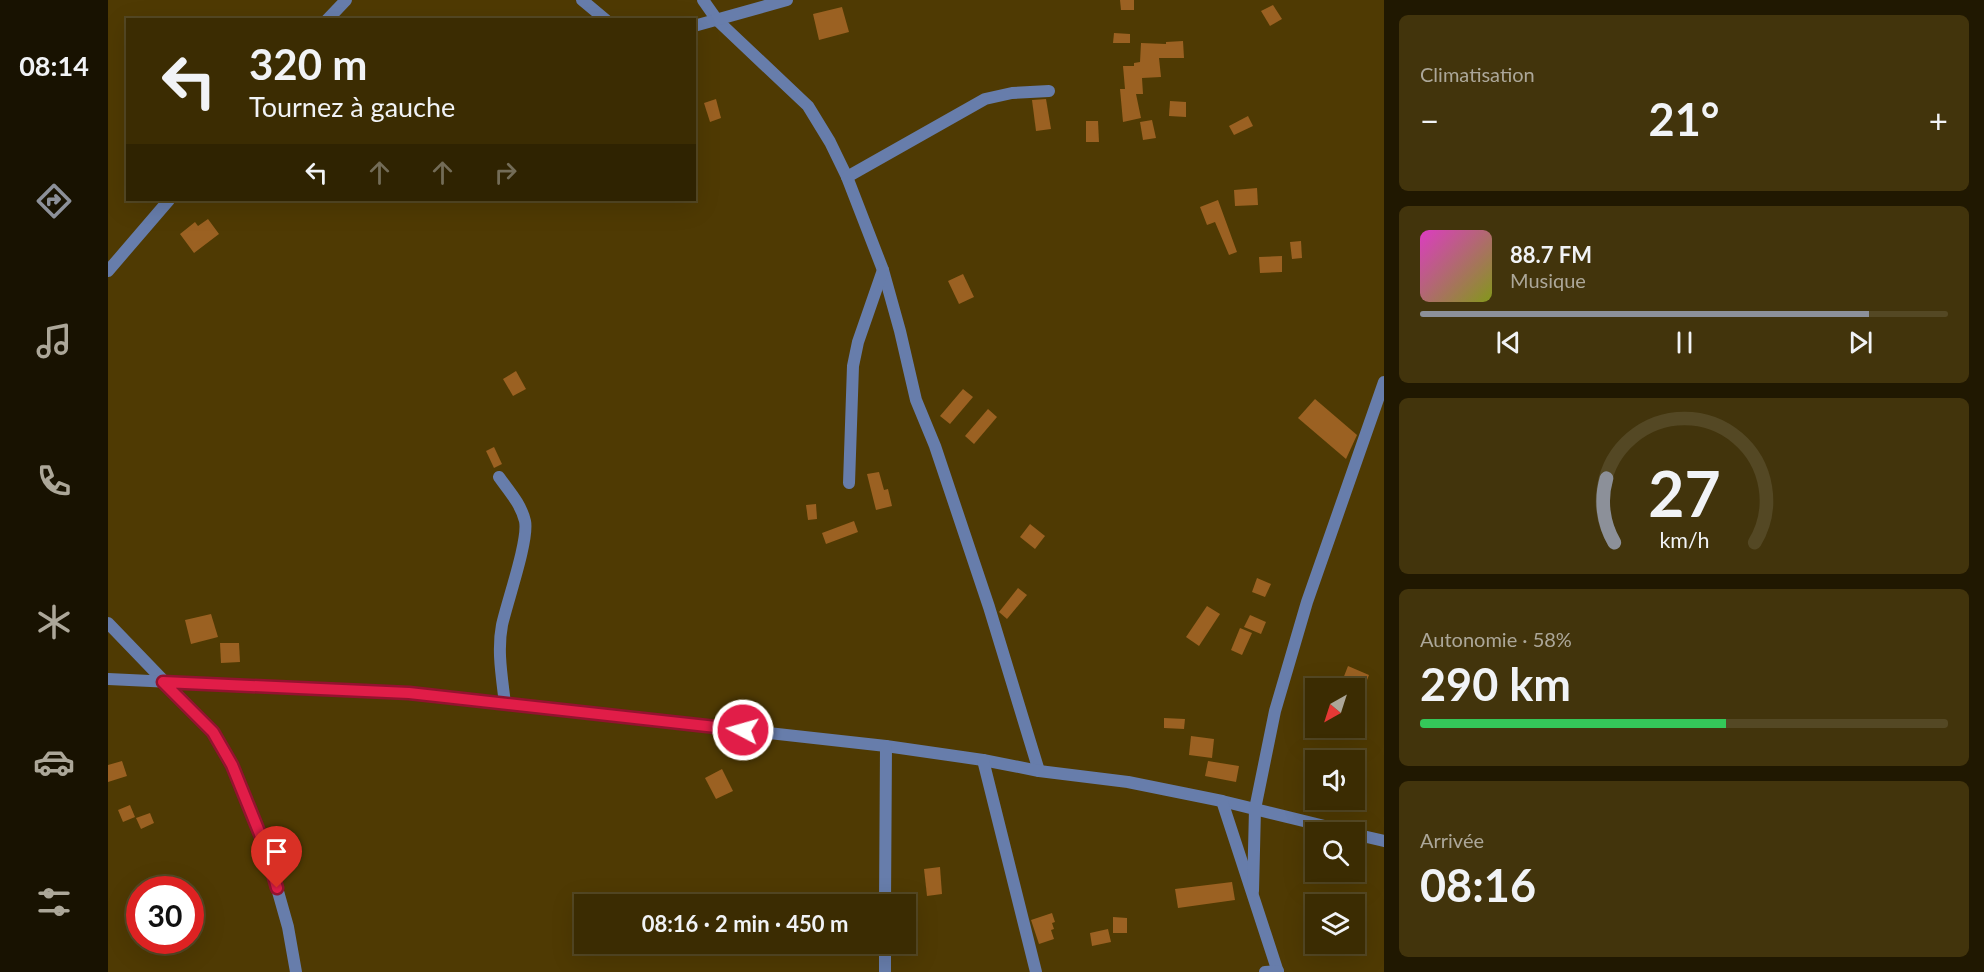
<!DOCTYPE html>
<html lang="fr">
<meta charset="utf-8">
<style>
:root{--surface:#3b2c02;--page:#42340c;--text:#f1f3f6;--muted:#aca799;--line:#544824;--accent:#8c9099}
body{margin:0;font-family:Lato,sans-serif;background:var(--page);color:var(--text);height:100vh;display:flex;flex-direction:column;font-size:22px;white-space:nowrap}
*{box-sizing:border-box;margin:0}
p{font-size:20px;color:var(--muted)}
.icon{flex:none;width:33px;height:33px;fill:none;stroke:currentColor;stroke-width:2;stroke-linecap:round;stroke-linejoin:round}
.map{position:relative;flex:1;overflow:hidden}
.details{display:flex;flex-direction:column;gap:15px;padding:15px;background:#201801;width:600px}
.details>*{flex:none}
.top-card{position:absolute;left:18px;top:18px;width:570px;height:183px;border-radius:0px;box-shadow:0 6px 24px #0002,0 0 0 2px var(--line);background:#3b2c02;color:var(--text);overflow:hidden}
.needle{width:39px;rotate:219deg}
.fabs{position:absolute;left:1197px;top:678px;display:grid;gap:12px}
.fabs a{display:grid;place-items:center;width:60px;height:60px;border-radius:0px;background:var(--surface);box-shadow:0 6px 24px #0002,0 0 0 2px var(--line);font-size:30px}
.speed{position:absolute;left:18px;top:876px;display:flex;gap:12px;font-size:30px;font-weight:700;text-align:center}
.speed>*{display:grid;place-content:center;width:78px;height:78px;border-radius:50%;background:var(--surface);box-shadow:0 6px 24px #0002,0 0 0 2px var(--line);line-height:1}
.speed .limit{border:9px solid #d22;background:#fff;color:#111}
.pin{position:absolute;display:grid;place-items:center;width:51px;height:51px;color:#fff;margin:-62px -26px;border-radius:50% 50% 50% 0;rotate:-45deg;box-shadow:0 0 6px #0007}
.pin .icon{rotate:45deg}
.me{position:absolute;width:66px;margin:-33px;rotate:276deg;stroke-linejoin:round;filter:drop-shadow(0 0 4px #0008)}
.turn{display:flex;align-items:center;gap:21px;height:126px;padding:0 24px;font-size:27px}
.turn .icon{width:78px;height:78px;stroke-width:2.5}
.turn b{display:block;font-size:42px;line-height:51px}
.lanes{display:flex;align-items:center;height:57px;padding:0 24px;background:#0003;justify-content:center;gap:30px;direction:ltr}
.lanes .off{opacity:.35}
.big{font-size:45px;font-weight:700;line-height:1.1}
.details .card{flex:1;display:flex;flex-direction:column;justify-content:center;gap:9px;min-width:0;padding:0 21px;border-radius:9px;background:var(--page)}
.details .dial{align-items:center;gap:0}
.dial svg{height:156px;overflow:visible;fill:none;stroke:var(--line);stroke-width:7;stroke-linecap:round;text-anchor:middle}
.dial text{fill:var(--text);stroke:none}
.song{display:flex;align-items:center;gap:18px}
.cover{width:72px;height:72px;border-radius:9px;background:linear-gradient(135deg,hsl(310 70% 55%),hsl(70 70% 35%))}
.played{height:6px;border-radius:3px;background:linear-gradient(90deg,var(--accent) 85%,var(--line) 85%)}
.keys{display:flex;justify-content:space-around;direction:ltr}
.heat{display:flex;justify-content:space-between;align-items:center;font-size:33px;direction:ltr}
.charge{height:9px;border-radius:4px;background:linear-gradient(90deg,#34c759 58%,var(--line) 0)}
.trip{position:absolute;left:466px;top:894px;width:342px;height:60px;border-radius:0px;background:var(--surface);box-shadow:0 6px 24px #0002,0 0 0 2px var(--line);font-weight:700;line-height:60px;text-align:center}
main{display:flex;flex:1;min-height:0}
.menu{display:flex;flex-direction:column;width:108px;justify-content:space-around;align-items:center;background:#181201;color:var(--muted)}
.menu .icon{width:42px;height:42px}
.menu .current{color:var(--accent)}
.menu b{font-size:27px;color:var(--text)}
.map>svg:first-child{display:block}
.building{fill:#9b6122}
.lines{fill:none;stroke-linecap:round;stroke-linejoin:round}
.minor{stroke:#677dab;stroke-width:12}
.route-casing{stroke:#92132f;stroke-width:15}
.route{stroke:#e11d48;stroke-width:10}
</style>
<main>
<nav class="menu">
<b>08:14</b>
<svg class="icon current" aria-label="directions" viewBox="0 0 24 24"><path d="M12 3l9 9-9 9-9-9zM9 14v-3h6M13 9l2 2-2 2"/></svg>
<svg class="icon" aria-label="music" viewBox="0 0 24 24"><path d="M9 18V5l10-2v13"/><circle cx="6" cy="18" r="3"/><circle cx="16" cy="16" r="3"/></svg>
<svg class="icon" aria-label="phone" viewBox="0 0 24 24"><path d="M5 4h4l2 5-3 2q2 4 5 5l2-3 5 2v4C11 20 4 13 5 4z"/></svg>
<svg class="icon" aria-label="climate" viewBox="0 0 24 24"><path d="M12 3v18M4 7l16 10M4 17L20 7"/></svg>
<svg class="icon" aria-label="car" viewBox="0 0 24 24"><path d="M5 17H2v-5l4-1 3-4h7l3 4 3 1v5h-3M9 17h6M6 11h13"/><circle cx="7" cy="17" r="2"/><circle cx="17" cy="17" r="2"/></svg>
<svg class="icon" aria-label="filters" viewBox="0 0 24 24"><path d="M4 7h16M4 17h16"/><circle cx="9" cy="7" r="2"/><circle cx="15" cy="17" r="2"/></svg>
</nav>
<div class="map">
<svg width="1276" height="972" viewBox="0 0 1276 972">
<rect width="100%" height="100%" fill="#4f3a03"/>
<!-- building -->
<g class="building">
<path d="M1012,0h14v10h-13z"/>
<path d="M1165,5l9,14 -12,7 -9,-15z"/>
<path d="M734,7l7,25 -30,8 -6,-26z"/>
<path d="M1006,33l16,1v9h-17z"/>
<path d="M1075,41l1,17h-25l2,19 -19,1 1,16h-7l5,24 -18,4 -3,-33h5l-2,-23h11v-3l6,-1 1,-19 25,1v-2z"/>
<path d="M608,99l5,19 -11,4 -6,-19z"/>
<path d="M938,99l5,30 -15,2 -4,-31z"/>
<path d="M1062,101l16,1v15l-17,-1z"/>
<path d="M1140,116l5,10 -19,9 -5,-9z"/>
<path d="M1044,120l4,18 -13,2 -3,-18z"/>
<path d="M978,121h12l1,21h-13z"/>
<path d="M1149,188l1,17 -23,1 -1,-16z"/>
<path d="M1110,200l19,52 -8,3 -14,-33 -8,3 -7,-18z"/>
<path d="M100,219l11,15 -25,19 -14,-19 15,-12 3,4z"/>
<path d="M1193,241l1,17 -10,1 -2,-17z"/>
<path d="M1174,256v16l-22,1 -1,-16z"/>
<path d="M855,274l11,23 -15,7 -11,-23z"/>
<path d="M408,371l10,18 -13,7 -10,-17z"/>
<path d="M855,389l10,8 -23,27 -10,-8z"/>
<path d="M1207,399l42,36 -11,24 -48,-41z"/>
<path d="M880,409l9,8 -23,27 -9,-8z"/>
<path d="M386,447l8,17 -8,4 -8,-17z"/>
<path d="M771,472l5,18 4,-1 4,17 -16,4 -9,-36z"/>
<path d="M708,504l1,15 -9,1 -2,-15z"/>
<path d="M746,521l4,11 -32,12 -4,-11z"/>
<path d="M922,524l15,12 -10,13 -15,-12z"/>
<path d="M1149,578l14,6 -6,13 -13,-5z"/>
<path d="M910,588l9,7 -20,24 -8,-7z"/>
<path d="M1099,606l13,8 -21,32 -13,-9z"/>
<path d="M103,614l7,23 -27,7 -6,-24z"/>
<path d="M1142,615l16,7 -5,12 -17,-7z"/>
<path d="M1132,628l12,5 -10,22 -11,-5z"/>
<path d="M112,643h19l1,19 -19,1z"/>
<path d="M1240,666l21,9 -8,20 4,2 -10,26 -1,-35h-10l1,-2 -4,-2z"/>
<path d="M1056,718l21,1 -1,10 -20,-1z"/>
<path d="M1083,736l23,3 -2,19 -23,-3z"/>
<path d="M14,761l5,15 -19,6v-17z"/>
<path d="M1100,761l31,5 -3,16 -31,-6z"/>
<path d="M614,769l11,22 -17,8 -11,-21z"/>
<path d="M22,805l5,12 -12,5 -5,-12z"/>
<path d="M42,813l4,10 -13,6 -5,-11z"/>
<path d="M832,867l2,27 -15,2 -3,-27z"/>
<path d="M1124,882l3,18 -57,8 -3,-19z"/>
<path d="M944,913l3,9 -3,1 2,6 -3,1 3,9 -15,5 -8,-24z"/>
<path d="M1005,917l14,1v15h-14z"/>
<path d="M1000,929l3,13 -19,4 -2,-13z"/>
</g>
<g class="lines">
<!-- minor -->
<g class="minor">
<path d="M474,0l24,20"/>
<path d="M595,0l14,20 91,86 22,36 17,35 36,93 17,61 16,69 19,46 54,161 50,164"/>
<path d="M219,20l19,-20"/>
<path d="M586,26l93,-26"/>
<path d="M739,177l138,-78 27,-6 37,-2"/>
<path d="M0,271l61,-71"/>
<path d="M391,477c10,14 22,27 26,44 4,19 -18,81 -23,104 -5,26 0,52 3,79"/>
<path d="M741,483l4,-117 5,-24 25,-72"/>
<path d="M0,623l105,109 19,34 34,83 22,78 8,45"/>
<path d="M0,679l301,14 477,53 97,14 56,11 89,11 94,19 127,31"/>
<path d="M875,760l53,212"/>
<path d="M1114,801l56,171"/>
<path d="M1246,834l30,7"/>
<path d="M1145,891l2,-82 20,-98 32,-109 77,-220"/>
<path d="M777,904l1,-158"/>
<path d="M777,972v-28"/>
<path d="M1157,972l13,-1"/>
</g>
</g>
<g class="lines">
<!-- route casing -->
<g class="route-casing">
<path id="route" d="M169,888l-11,-39 -34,-84 -19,-33 -50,-50 246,11 334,37"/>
</g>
<!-- route -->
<use href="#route" class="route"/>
</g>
</svg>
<div class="fabs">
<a><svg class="needle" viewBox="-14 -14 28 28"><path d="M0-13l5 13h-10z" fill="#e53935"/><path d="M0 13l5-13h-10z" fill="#aca799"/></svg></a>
<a><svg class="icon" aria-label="sound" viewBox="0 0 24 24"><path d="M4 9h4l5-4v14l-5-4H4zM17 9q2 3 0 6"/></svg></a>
<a><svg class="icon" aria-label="search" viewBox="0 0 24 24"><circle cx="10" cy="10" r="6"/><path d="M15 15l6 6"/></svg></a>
<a><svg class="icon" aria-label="layers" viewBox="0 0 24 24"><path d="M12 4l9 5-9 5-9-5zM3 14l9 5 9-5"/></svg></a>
</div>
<div class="speed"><div class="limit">30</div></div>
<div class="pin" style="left:169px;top:888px;background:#d93025"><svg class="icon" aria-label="arrive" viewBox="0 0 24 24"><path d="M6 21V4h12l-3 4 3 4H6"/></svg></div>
<svg class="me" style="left:635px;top:730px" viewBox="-20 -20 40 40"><circle r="17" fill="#e11d48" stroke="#fff" stroke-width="3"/><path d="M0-11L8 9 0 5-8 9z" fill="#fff"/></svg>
<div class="trip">08:16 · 2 min · 450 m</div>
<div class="top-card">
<div class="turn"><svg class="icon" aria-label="left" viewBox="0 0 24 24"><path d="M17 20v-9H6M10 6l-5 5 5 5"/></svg><div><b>320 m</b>Tournez à gauche</div></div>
<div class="lanes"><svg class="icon" aria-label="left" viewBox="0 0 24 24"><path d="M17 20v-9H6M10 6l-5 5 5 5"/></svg><svg class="icon off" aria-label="ahead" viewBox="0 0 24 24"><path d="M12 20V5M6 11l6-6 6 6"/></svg><svg class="icon off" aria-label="ahead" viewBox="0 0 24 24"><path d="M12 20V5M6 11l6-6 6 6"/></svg><svg class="icon off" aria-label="right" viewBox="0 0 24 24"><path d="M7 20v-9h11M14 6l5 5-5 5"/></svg></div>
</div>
</div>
<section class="details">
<div class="card"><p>Climatisation</p>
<div class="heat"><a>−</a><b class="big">21°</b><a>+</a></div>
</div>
<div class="card">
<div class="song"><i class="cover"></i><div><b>88.7 FM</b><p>Musique</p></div></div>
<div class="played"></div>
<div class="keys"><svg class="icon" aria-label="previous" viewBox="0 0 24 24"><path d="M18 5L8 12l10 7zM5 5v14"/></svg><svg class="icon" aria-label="pause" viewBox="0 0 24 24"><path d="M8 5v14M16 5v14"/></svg><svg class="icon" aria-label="next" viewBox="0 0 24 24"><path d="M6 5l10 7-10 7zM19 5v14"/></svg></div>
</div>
<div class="card dial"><svg viewBox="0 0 100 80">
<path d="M14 69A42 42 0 1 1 86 69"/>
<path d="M14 69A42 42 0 0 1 10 36" stroke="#8c9099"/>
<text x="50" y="56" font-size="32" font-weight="700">27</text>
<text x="50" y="72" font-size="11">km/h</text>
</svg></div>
<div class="card"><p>Autonomie · 58%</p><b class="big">290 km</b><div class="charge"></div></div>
<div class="card"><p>Arrivée</p><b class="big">08:16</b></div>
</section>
</main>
